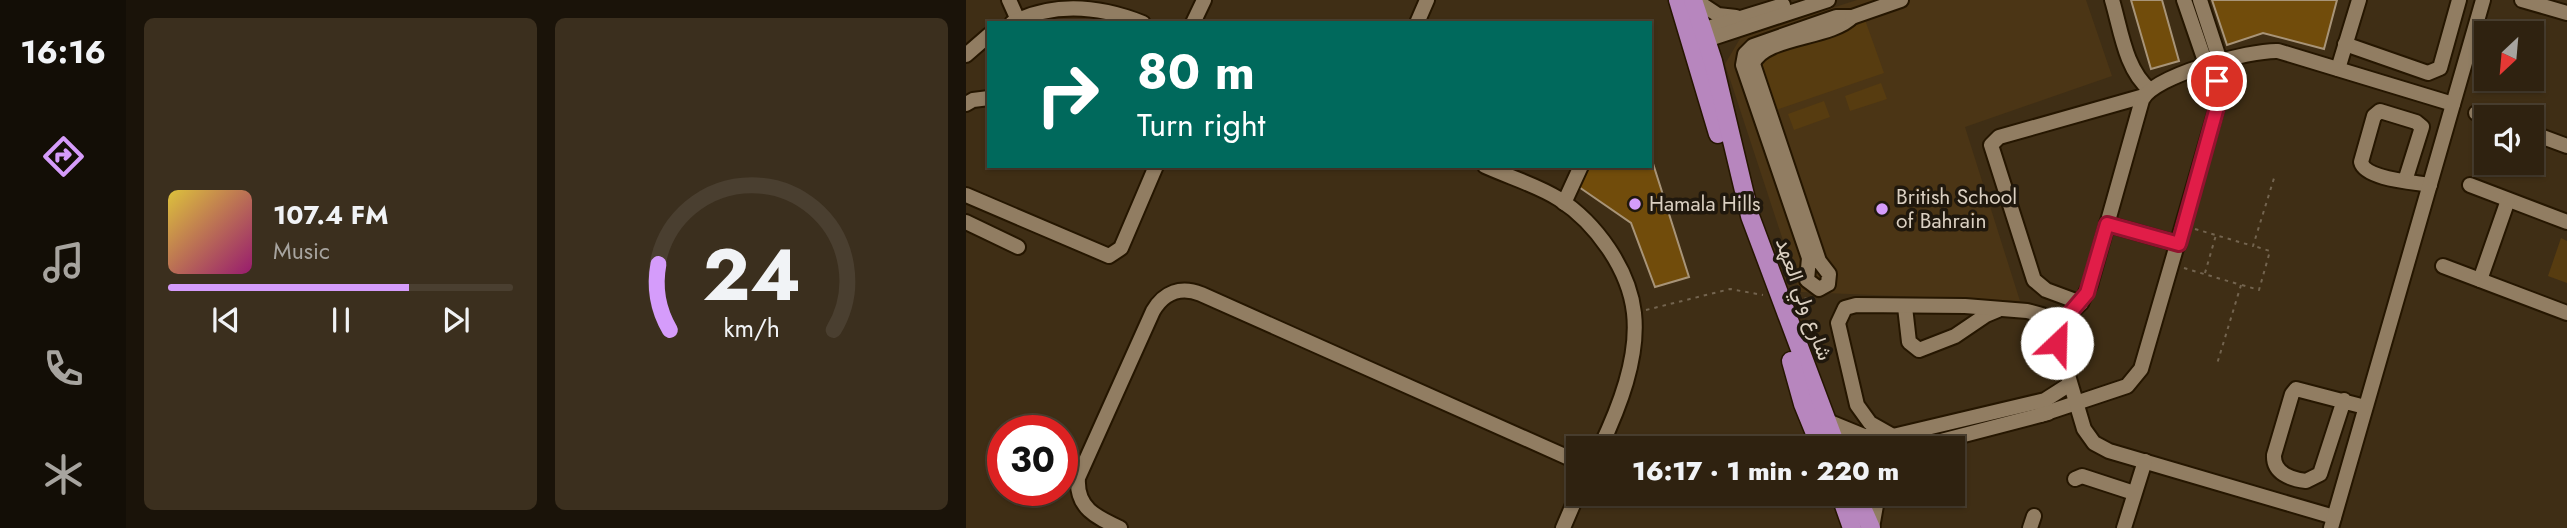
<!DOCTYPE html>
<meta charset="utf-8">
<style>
:root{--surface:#2f2210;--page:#3b2f1e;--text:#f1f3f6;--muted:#a7a49f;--line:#4a3f30;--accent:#d59cfb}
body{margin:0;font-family:Jost,Vazirmatn,sans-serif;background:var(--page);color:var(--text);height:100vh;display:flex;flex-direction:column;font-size:26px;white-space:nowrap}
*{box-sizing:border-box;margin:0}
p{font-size:23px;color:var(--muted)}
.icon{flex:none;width:38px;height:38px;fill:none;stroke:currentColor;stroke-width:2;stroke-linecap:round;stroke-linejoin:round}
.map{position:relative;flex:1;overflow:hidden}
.details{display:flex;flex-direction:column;gap:18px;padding:18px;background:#1a1309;width:840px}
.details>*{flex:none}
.banner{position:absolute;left:21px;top:21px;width:665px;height:147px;border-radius:0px;box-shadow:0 2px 5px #0004,0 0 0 2px var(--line);background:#00695c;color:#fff;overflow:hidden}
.needle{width:46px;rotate:206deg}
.tools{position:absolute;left:1508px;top:21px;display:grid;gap:14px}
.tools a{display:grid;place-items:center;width:70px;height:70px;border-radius:0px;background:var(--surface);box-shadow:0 2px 5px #0004,0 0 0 2px var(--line);font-size:35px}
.speed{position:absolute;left:21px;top:415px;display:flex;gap:14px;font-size:35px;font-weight:700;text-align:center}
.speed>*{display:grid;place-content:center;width:91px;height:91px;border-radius:50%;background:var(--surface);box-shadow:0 2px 5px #0004,0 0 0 2px var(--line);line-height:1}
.speed .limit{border:10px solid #d22;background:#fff;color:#111}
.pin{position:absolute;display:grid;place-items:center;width:60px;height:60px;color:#fff;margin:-30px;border:4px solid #fff;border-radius:50%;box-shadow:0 2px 7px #0007}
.me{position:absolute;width:77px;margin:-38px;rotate:24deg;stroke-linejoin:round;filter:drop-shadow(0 0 5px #0008)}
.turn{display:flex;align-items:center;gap:24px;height:147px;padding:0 35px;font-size:32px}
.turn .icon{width:91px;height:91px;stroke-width:2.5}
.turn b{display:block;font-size:49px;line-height:60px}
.details .widget{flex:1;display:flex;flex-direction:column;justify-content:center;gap:10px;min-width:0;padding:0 24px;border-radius:10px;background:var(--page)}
.details .dial{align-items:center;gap:0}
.dial svg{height:182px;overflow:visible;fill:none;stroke:var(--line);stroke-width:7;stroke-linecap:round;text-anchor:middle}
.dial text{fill:var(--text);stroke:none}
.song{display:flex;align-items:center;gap:21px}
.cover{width:84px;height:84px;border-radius:10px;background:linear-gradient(135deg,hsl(50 70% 55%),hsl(320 70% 35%))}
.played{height:7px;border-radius:4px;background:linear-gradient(90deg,var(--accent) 70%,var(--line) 70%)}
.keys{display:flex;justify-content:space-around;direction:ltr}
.details .tiles{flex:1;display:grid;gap:18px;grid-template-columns:repeat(2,1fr)}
.trip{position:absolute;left:600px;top:436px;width:399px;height:70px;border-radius:0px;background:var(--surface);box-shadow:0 2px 5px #0004,0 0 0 2px var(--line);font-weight:800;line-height:70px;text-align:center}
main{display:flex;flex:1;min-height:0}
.menu{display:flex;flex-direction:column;width:126px;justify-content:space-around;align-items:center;background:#130e06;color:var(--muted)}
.menu .icon{width:49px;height:49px}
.menu .selected{color:var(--accent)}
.menu b{font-size:32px;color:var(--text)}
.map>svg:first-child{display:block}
.built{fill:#4b3515}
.green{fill:#573c10}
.building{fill:#714c0b;stroke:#a89478;stroke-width:2}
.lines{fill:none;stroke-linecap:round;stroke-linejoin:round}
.minor-casing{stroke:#251600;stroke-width:18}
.major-casing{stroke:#251600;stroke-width:21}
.path{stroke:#73644f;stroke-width:2;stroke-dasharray:3.5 5;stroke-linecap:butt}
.minor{stroke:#917d62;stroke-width:14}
.major{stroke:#b786be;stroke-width:18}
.route-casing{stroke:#92132f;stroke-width:18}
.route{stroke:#e11d48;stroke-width:12}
.poi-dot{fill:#d59cfb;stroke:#20180d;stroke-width:2.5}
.labels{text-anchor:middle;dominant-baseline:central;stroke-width:7;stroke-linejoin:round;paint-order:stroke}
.poi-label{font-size:21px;fill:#dbd0c2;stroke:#20180d;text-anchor:start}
.street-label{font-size:21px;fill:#dbd0c2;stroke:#20180d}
</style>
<main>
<nav class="menu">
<b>16:16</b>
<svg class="icon selected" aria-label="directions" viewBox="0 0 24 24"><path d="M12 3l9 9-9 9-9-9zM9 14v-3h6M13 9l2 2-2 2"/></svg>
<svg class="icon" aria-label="music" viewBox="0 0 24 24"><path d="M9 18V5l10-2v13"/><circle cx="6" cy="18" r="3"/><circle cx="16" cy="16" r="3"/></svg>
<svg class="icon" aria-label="phone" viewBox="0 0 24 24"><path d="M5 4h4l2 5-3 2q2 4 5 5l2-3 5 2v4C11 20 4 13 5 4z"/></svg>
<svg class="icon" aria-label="climate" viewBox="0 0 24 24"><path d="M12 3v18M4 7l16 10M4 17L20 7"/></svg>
</nav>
<section class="details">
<div class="tiles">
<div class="widget">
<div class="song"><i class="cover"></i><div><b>107.4 FM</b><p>Music</p></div></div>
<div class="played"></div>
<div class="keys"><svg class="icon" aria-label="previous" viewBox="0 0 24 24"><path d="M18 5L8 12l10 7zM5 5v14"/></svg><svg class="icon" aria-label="pause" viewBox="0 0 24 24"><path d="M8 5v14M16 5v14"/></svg><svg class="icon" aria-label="next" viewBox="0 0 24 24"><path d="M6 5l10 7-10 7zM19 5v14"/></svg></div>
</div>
<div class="widget dial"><svg viewBox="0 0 100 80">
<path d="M14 69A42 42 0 1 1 86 69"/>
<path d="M14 69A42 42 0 0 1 9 40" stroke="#d59cfb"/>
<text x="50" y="56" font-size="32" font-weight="700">24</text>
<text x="50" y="72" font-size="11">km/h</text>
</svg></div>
</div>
</section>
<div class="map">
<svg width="1601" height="528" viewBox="0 0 1601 528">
<rect width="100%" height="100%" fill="#3f2e15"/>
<!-- built -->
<path class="built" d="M891,0h229l26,76 -147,51 55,174 -220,-9 -75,-228 16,-27z"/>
<!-- green -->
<g class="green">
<path d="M898,17l20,56 -108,37 -19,-56z"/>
<path d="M915,83l6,16 -37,12 -5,-15z"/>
<path d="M858,101l6,16 -36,13 -6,-16z"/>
<path d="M1595,238l6,3v42l-19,-7z"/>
</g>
<!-- building -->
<g class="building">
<path d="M1165,0h31l17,61 -28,8z"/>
<path d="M1246,0h125l-13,49 -61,-16 -36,12z"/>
<path d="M684,154l39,123 -34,10 -24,-64 -55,-38 9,-19h65z"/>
</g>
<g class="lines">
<!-- minor casing -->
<g class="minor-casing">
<g id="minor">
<path d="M43,0l9,20"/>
<path d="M729,0l23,15 18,2"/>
<path d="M1146,0c9,30 13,69 38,90"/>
<path d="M1218,0l23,67"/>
<path d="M1556,0l45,13"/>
<path d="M870,17h16c-21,22 -89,19 -99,47l66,197 10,13 -1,10 -9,5 -12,-9 2,-22 -66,-193 2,-11 8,-8z"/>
<path d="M886,17l49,-17"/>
<path d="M46,23c43,-22 88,-17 131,0"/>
<path d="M227,23l11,-23"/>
<path d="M451,23l10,-23"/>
<path d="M729,32l88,-27"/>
<path d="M731,43l131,-43"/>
<path d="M1379,44l83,29 12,-5 19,-68"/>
<path d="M0,55l23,-20"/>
<path d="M1372,69l21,-69"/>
<path d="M0,104l7,-4 16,-2"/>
<path d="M1510,113l12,4"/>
<path d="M1566,133l35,13"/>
<path d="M519,166c24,11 52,19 74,33 37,24 70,70 75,114 5,45 -15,95 -34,135"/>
<path d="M1439,181l17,-54 -6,-5 -36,-11 -6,5 -13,46c4,17 52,20 69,23"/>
<path d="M1504,185l97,37"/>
<path d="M0,195l143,61 12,-8 35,-82"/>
<path d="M598,203l17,-37"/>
<path d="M0,222l52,25"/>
<path d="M1141,224l72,20"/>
<path d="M1477,266l124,47"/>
<path d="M1514,280l28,-80"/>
<path d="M1115,303l-35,-13 -12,-10 -43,-135 8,-8 145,-41"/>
<path d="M939,307l4,35 10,8 36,-14 31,-21 12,-5"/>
<path d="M1378,400l-24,74 -14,7c-16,-2 -33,-8 -32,-26l18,-61 4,-5 69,18"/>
<path d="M1074,415l87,-29 14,-17 78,-269 -3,-24 3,-18 -19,-58"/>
<path d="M859,420l39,16h29l152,-36 25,-16"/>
<path d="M927,436l-23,-13 -13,-18 -19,-82 7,-15 11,-3 109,1 62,5 15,4 16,12"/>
<path d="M948,448l134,-35"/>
<path d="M1109,479l7,-3 52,17"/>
<path d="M1368,517l-225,-66 -15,-8 -10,-14 -28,-94 5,-12 20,-20 9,-18 52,-185c12,-25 108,-50 136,-49l175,53"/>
<path d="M154,528c-24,-11 -44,-20 -42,-50l75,-167c11,-19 28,-25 48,-17l377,168"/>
<path d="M597,528l15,-35"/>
<path d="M906,528l6,-34"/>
<path d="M1064,528l4,-12"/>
<path d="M1158,528l21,-67"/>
<path d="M1365,528l152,-528"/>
</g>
</g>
<!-- major casing -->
<g class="major-casing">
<g id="major">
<path d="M712,0l40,134"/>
<path d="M727,0l20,61 37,155 87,232"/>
<path d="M825,361l12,43 18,44"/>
<path d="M874,494l12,34"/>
<path d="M890,494l15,34"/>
</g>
</g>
<!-- path -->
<g class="path">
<path d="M1229,229l58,17 22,-71"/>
<path d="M1218,268l57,17 -24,79"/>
<path d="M1239,273l11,-38"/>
<path d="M1276,285l17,5 11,-39 -16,-5"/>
<path d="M830,298l16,1"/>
<path d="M680,310l84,-21 33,6"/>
</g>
<!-- minor -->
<use href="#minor" class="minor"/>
<!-- major -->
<use href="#major" class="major"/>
</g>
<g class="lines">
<!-- route casing -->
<g class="route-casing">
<path id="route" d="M1091,343l1,-16 29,-34 20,-69 72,20 40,-144 -2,-19"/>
</g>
<!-- route -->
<use href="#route" class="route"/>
</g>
<!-- markers -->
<g class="poi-dot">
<circle cx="669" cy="204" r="7"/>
<circle cx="916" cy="209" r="7"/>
</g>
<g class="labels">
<!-- poi labels -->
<g class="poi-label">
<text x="930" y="197">British School<tspan x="930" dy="24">of Bahrain</tspan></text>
<text x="683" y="204">Hamala Hills</text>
</g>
<!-- street labels -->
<g class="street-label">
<text transform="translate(838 299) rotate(70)">شارع ولي العهد</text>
</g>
</g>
</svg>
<div class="tools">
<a><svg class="needle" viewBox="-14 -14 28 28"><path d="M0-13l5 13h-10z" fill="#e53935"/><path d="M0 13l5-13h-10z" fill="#a7a49f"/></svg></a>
<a><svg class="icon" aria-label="sound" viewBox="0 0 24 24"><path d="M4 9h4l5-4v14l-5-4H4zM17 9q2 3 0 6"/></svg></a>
</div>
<div class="speed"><div class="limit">30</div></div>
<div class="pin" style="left:1251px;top:81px;background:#d93025"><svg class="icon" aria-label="arrive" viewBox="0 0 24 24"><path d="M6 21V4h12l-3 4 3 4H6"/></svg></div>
<svg class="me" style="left:1091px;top:343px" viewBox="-20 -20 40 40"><circle r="19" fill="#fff"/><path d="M0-13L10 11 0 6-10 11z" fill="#e11d48"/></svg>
<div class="trip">16:17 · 1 min · 220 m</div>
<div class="banner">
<div class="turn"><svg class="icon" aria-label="right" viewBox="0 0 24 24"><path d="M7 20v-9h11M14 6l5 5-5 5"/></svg><div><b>80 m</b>Turn right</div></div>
</div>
</div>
</main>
